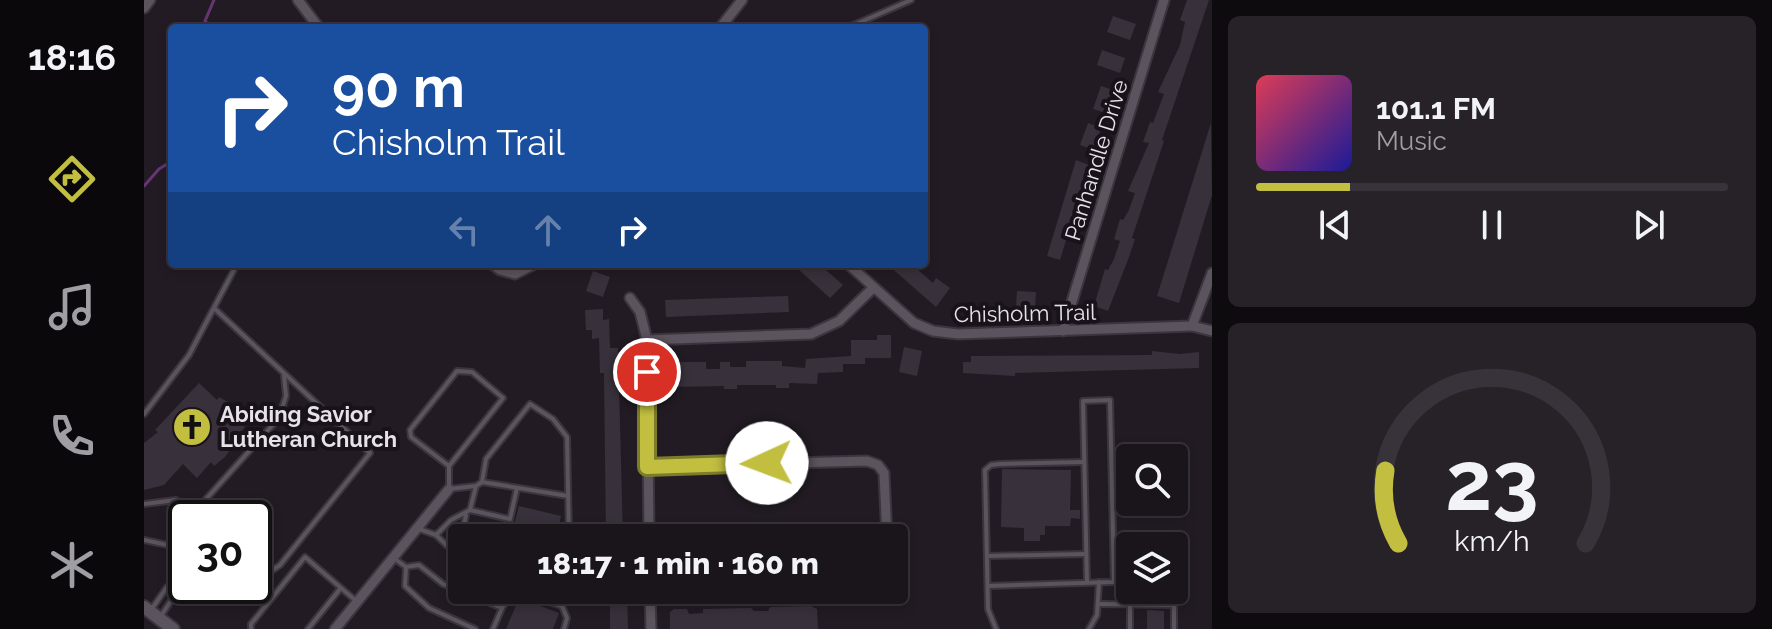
<!DOCTYPE html>
<meta charset="utf-8">
<style>
:root{--surface:#1a141b;--page:#272128;--text:#f1f3f6;--muted:#9f9ea3;--line:#38333a;--accent:#c1be40}
body{margin:0;font-family:Raleway,sans-serif;background:var(--page);color:var(--text);height:100vh;display:flex;flex-direction:column;font-size:30px;white-space:nowrap}
*{box-sizing:border-box;margin:0}
p{font-size:26px;color:var(--muted)}
.icon{flex:none;width:44px;height:44px;fill:none;stroke:currentColor;stroke-width:2;stroke-linecap:round;stroke-linejoin:round}
.map{position:relative;flex:1;overflow:hidden}
.side{display:flex;flex-direction:column;gap:16px;padding:16px;background:#0e0b0f;width:560px}
.side>*{flex:none}
.banner{position:absolute;left:24px;top:24px;width:760px;height:244px;border-radius:8px;box-shadow:0 4px 12px #0003,0 0 0 2px var(--line);background:#1a4fa0;color:#fff;overflow:hidden}
.buttons{position:absolute;left:972px;top:444px;display:grid;gap:16px}
.buttons a{display:grid;place-items:center;width:72px;height:72px;border-radius:8px;background:var(--surface);box-shadow:0 4px 12px #0003,0 0 0 2px var(--line);font-size:40px}
.speed{position:absolute;left:24px;top:500px;display:flex;gap:16px;font-size:40px;font-weight:700;text-align:center}
.speed>*{display:grid;place-content:center;width:104px;height:104px;border-radius:50%;background:var(--surface);box-shadow:0 4px 12px #0003,0 0 0 2px var(--line);line-height:1}
.speed .limit{border:4px solid #111;border-radius:12px;background:#fff;color:#111}
.pin{position:absolute;display:grid;place-items:center;width:68px;height:68px;color:#fff;margin:-34px;border:4px solid #fff;border-radius:50%;box-shadow:0 2px 8px #0007}
.me{position:absolute;width:88px;margin:-44px;rotate:268deg;stroke-linejoin:round;filter:drop-shadow(0 0 6px #0008)}
.turn{display:flex;align-items:center;gap:28px;height:168px;padding:0 32px;font-size:36px}
.turn .icon{width:104px;height:104px;stroke-width:2.5}
.turn b{display:block;font-size:56px;line-height:68px}
.lanes{display:flex;align-items:center;height:76px;padding:0 32px;background:#0003;justify-content:center;gap:40px;direction:ltr}
.lanes .off{opacity:.35}
.side .widget{flex:1;display:flex;flex-direction:column;justify-content:center;gap:12px;min-width:0;padding:0 28px;border-radius:12px;background:var(--page)}
.side .dial{align-items:center;gap:0}
.dial svg{height:208px;overflow:visible;fill:none;stroke:var(--line);stroke-width:7;stroke-linecap:round;text-anchor:middle}
.dial text{fill:var(--text);stroke:none}
.song{display:flex;align-items:center;gap:24px}
.cover{width:96px;height:96px;border-radius:12px;background:linear-gradient(135deg,hsl(350 70% 55%),hsl(240 70% 35%))}
.played{height:8px;border-radius:4px;background:linear-gradient(90deg,var(--accent) 20%,var(--line) 20%)}
.keys{display:flex;justify-content:space-around;direction:ltr}
.trip{position:absolute;left:304px;top:524px;width:460px;height:80px;border-radius:8px;background:var(--surface);box-shadow:0 4px 12px #0003,0 0 0 2px var(--line);font-weight:800;line-height:80px;text-align:center}
main{display:flex;flex:1;min-height:0}
.dock{display:flex;flex-direction:column;width:144px;justify-content:space-around;align-items:center;background:#0a080b;color:var(--muted)}
.dock .icon{width:56px;height:56px}
.dock .on{color:var(--accent)}
.dock b{font-size:36px;color:var(--text)}
.map>svg:first-child{display:block}
.lines{fill:none;stroke-linecap:round;stroke-linejoin:round}
.stream{stroke:#653673;stroke-width:3}
.building{fill:#38313b}
.service-casing{stroke:#3b363d;stroke-width:8}
.minor-casing{stroke:#3b363d;stroke-width:13}
.secondary-casing{stroke:#3b363d;stroke-width:16}
.service{stroke:#5b535d;stroke-width:4}
.minor{stroke:#5b535d;stroke-width:9}
.secondary{stroke:#5b535d;stroke-width:12}
.route-casing{stroke:#7d7c2a;stroke-width:20}
.route{stroke:#c1be40;stroke-width:14}
.labels{text-anchor:middle;dominant-baseline:central;stroke-width:8;stroke-linejoin:round;paint-order:stroke}
.street-label{font-size:22px;fill:#e6e2e8;stroke:#19121b}
.poi-label{font-size:22px;font-weight:bold;fill:#e6e2e8;stroke:#19121b;text-anchor:start}
</style>
<main>
<nav class="dock">
<b>18:16</b>
<svg class="icon on" aria-label="directions" viewBox="0 0 24 24"><path d="M12 3l9 9-9 9-9-9zM9 14v-3h6M13 9l2 2-2 2"/></svg>
<svg class="icon" aria-label="music" viewBox="0 0 24 24"><path d="M9 18V5l10-2v13"/><circle cx="6" cy="18" r="3"/><circle cx="16" cy="16" r="3"/></svg>
<svg class="icon" aria-label="phone" viewBox="0 0 24 24"><path d="M5 4h4l2 5-3 2q2 4 5 5l2-3 5 2v4C11 20 4 13 5 4z"/></svg>
<svg class="icon" aria-label="climate" viewBox="0 0 24 24"><path d="M12 3v18M4 7l16 10M4 17L20 7"/></svg>
</nav>
<div class="map">
<svg width="1068" height="629" viewBox="0 0 1068 629">
<rect width="100%" height="100%" fill="#221b24"/>
<g class="lines">
<!-- stream -->
<g class="stream">
<path d="M67,28l-6,-7 9,-21"/>
<path d="M0,186l15,-17 13,-8"/>
</g>
</g>
<!-- building -->
<g class="building">
<path d="M1043,0h22l-47,140 2,1 -32,97 3,1 -6,18 -21,54 -14,-5 11,-37 3,1 6,-11 6,-18 -6,-2 6,-20 3,1 6,-10 6,-17 -7,-2 21,-48 -6,-1 7,-20 3,1 11,-29 -6,-2 22,-47 5,-23 -5,-2z"/>
<path d="M969,16l23,8 -6,16 -23,-8z"/>
<path d="M958,50l23,8 -5,15 -23,-8z"/>
<path d="M957,86l12,4 -8,23 -12,-4z"/>
<path d="M944,123l13,5 -7,22 -14,-5z"/>
<path d="M1067,123l1,72 -33,108 -22,-7z"/>
<path d="M932,160l13,5 -29,95 -13,-4z"/>
<path d="M658,264h17l24,21 -13,13 -32,-29z"/>
<path d="M743,264h24l22,19 3,-5 14,10 -14,19z"/>
<path d="M449,271l17,6 -7,20 -17,-6z"/>
<path d="M873,291l19,1 -1,17 -19,-2z"/>
<path d="M644,296l1,16 -123,5 -1,-17z"/>
<path d="M459,309v11l6,-1 1,29h8l5,190h-17l-2,-165h-4l-1,-35 -7,1v-9h-6l-1,-20z"/>
<path d="M733,335h14v23h-26v6h-22v8l-25,1 -1,11 -28,-1v5h-13v-3h-39v4h-13v-3l-54,1v-25h36v7h14v-7h10v5h16v-6h36v5l23,2 1,-9 45,-3v-16h26z"/>
<path d="M760,347l18,4 -5,25 -18,-4z"/>
<path d="M1008,351l27,3 20,-2v16l-184,5v3l-52,-3v-11h8v-6l181,-1z"/>
<path d="M55,383l18,17 2,-3 14,8 7,8 -4,3 9,11 -14,14 3,3 -9,13 -11,9 -3,-4 -14,16 -14,-14 -19,21 -20,5v-47l14,-11 -3,-2z"/>
<path d="M858,469l69,1 -1,40h10v9l-9,-1 -1,8h-25v9h-5v6h-16v-13l-23,-1z"/>
<path d="M375,506l42,10 -5,22h-22l-22,-5z"/>
<path d="M466,590h17l1,39h-18z"/>
<path d="M375,598l40,15 -6,16h-47z"/>
<path d="M667,606l6,3 1,20h-148v-17l4,-3h13l2,5 14,-1v-4l48,-1 3,3h14l2,-4z"/>
<path d="M1003,610l17,1v18h-17z"/>
</g>
<g class="lines">
<!-- service casing -->
<g class="service-casing">
<g id="service">
<path d="M703,28l64,-28"/>
<path d="M71,309l155,144 -90,112 -26,18"/>
<path d="M0,414l45,-59 48,-91"/>
<path d="M305,466l54,-68 -31,-26 -15,-1 -47,59 1,7 38,29v23l26,-3"/>
<path d="M338,482l86,14"/>
<path d="M0,504l32,-4 16,13"/>
<path d="M326,510l40,9 7,-31"/>
<path d="M45,518l90,-100 7,-22 -2,-21"/>
<path d="M275,529l17,6"/>
<path d="M0,540l33,7"/>
<path d="M314,555l8,-40"/>
<path d="M843,556l99,-2"/>
<path d="M251,559l11,8 13,-2 24,19 59,24 7,-12 9,-4 44,14 5,12 -3,11"/>
<path d="M318,560l-26,-25 15,-15 19,-10 6,-24 6,-4 4,-23 44,-55 23,15 14,18 2,101"/>
<path d="M262,567l-1,19 24,22 46,21"/>
<path d="M31,579l11,2"/>
<path d="M30,585l3,-38 9,-25"/>
<path d="M62,586l26,3 11,-3"/>
<path d="M844,586l126,-4 -4,-182 -27,1 4,182"/>
<path d="M954,604l76,1v24"/>
<path d="M7,610l16,-23 7,-2v11l-13,20"/>
<path d="M107,629v-5l54,-67 50,43"/>
<path d="M164,629l32,-40"/>
<path d="M349,629l9,-21"/>
<path d="M852,629l-8,-20 -3,-139 6,-5 9,-1 84,-2"/>
<path d="M945,629l8,-14 2,-33"/>
<path d="M986,629v-25"/>
</g>
</g>
<!-- minor casing -->
<g class="minor-casing">
<g id="minor">
<path d="M154,0l21,28"/>
<path d="M0,8l6,-8"/>
<path d="M576,28l22,-28"/>
<path d="M348,264l8,6 15,4 20,-10"/>
<path d="M704,264l66,59 19,8 25,3 234,-8 20,-53"/>
<path d="M486,298l10,14 7,28 2,198"/>
<path d="M1048,326l20,5"/>
<path d="M919,331l101,-331"/>
<path d="M503,340l164,-6 28,-13 34,-33"/>
<path d="M503,467l220,-6 11,4 6,8 3,65"/>
<path d="M506,590l1,39"/>
<path d="M506,591l19,-1"/>
<path d="M191,629l114,-140"/>
</g>
</g>
<!-- secondary casing -->
<g class="secondary-casing">
<path id="secondary" d="M0,607l29,22"/>
</g>
<!-- service -->
<use href="#service" class="service"/>
<!-- minor -->
<use href="#minor" class="minor"/>
<!-- secondary -->
<use href="#secondary" class="secondary"/>
</g>
<g class="lines">
<!-- route casing -->
<g class="route-casing">
<path id="route" d="M503,372v95l120,-4"/>
</g>
<!-- route -->
<use href="#route" class="route"/>
</g>
<!-- icons -->
<defs>
<g id="church-disc" transform="scale(2)"><circle r="9.5" fill="#c1be40" stroke="#19121b"/><path d="M-1.2-6h2.4v3.5h3.3v2.4h-3.3V6h-2.4V-.1h-3.3v-2.4h3.3Z" fill="#111"/></g>
</defs>
<g fill-rule="evenodd">
<use href="#church-disc" x="48" y="427"/>
</g>
<g class="labels">
<!-- street labels -->
<g class="street-label">
<text transform="translate(952 160) rotate(-73)">Panhandle Drive</text>
<text transform="translate(881 313) rotate(-1)">Chisholm Trail</text>
</g>
<!-- poi labels -->
<g class="poi-label">
<text x="76" y="414">Abiding Savior<tspan x="76" dy="25">Lutheran Church</tspan></text>
</g>
</g>
</svg>
<div class="buttons">
<a><svg class="icon" aria-label="search" viewBox="0 0 24 24"><circle cx="10" cy="10" r="6"/><path d="M15 15l6 6"/></svg></a>
<a><svg class="icon" aria-label="layers" viewBox="0 0 24 24"><path d="M12 4l9 5-9 5-9-5zM3 14l9 5 9-5"/></svg></a>
</div>
<div class="speed"><div class="limit">30</div></div>
<div class="pin" style="left:503px;top:372px;background:#d93025"><svg class="icon" aria-label="arrive" viewBox="0 0 24 24"><path d="M6 21V4h12l-3 4 3 4H6"/></svg></div>
<svg class="me" style="left:623px;top:463px" viewBox="-20 -20 40 40"><circle r="19" fill="#fff"/><path d="M0-13L10 11 0 6-10 11z" fill="#c1be40"/></svg>
<div class="trip">18:17 · 1 min · 160 m</div>
<div class="banner">
<div class="turn"><svg class="icon" aria-label="right" viewBox="0 0 24 24"><path d="M7 20v-9h11M14 6l5 5-5 5"/></svg><div><b>90 m</b>Chisholm Trail</div></div>
<div class="lanes"><svg class="icon off" aria-label="left" viewBox="0 0 24 24"><path d="M17 20v-9H6M10 6l-5 5 5 5"/></svg><svg class="icon off" aria-label="ahead" viewBox="0 0 24 24"><path d="M12 20V5M6 11l6-6 6 6"/></svg><svg class="icon" aria-label="right" viewBox="0 0 24 24"><path d="M7 20v-9h11M14 6l5 5-5 5"/></svg></div>
</div>
</div>
<section class="side">
<div class="widget">
<div class="song"><i class="cover"></i><div><b>101.1 FM</b><p>Music</p></div></div>
<div class="played"></div>
<div class="keys"><svg class="icon" aria-label="previous" viewBox="0 0 24 24"><path d="M18 5L8 12l10 7zM5 5v14"/></svg><svg class="icon" aria-label="pause" viewBox="0 0 24 24"><path d="M8 5v14M16 5v14"/></svg><svg class="icon" aria-label="next" viewBox="0 0 24 24"><path d="M6 5l10 7-10 7zM19 5v14"/></svg></div>
</div>
<div class="widget dial"><svg viewBox="0 0 100 80">
<path d="M14 69A42 42 0 1 1 86 69"/>
<path d="M14 69A42 42 0 0 1 9 41" stroke="#c1be40"/>
<text x="50" y="56" font-size="32" font-weight="700">23</text>
<text x="50" y="72" font-size="11">km/h</text>
</svg></div>
</section>
</main>
